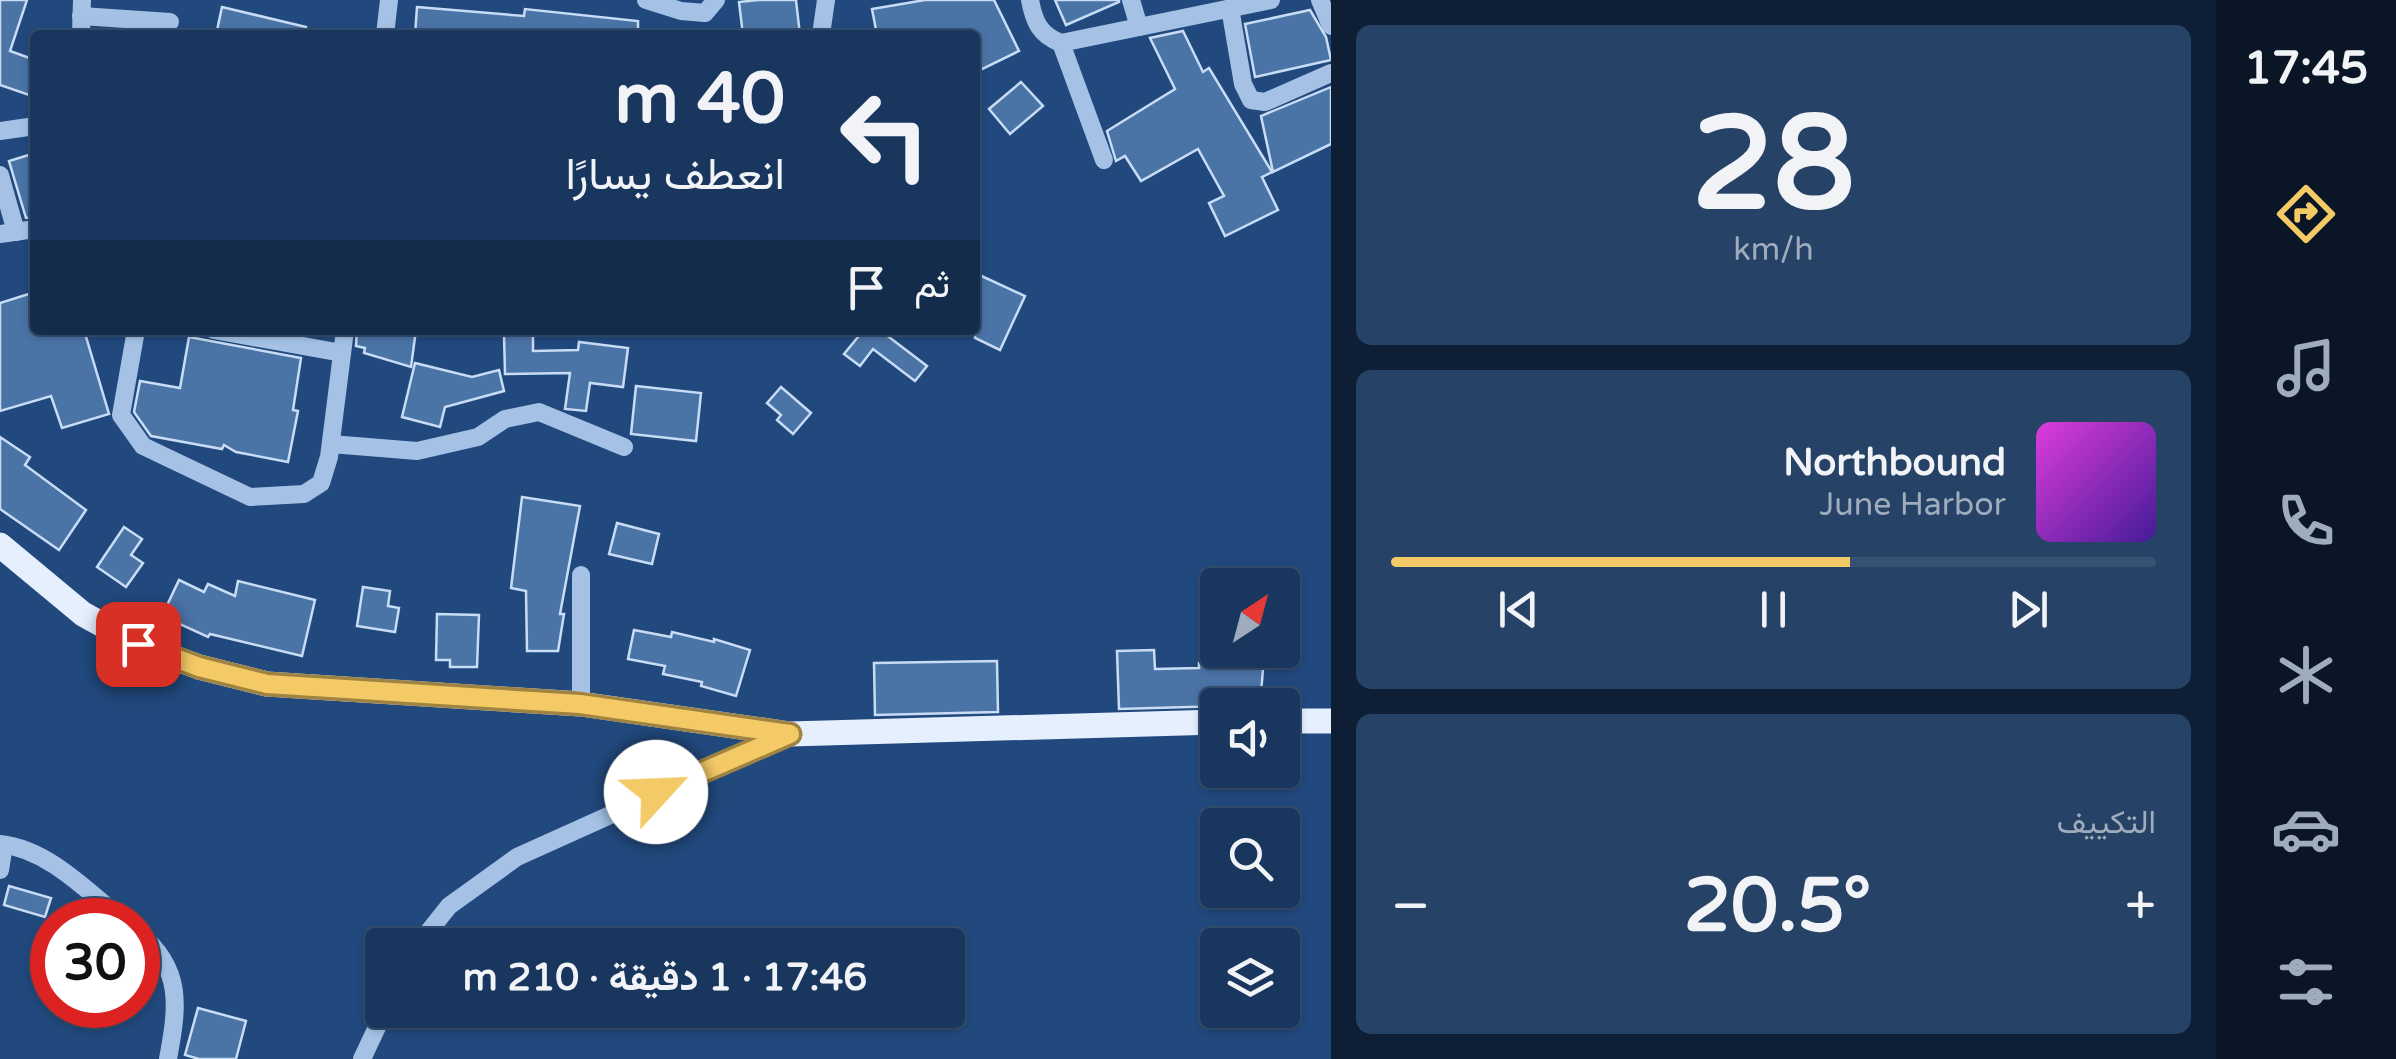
<!DOCTYPE html>
<html lang="ar">
<meta charset="utf-8">
<style>
:root{--surface:#19375e;--page:#264267;--text:#f1f3f6;--muted:#9facbc;--line:#375173;--accent:#f3ca66}
body{margin:0;font-family:"Varela Round",Vazirmatn,sans-serif;background:var(--page);color:var(--text);direction:rtl;height:100vh;display:flex;flex-direction:column;font-size:38px;white-space:nowrap}
*{box-sizing:border-box;margin:0}
p{font-size:32px;color:var(--muted)}
.icon{flex:none;width:55px;height:55px;fill:none;stroke:currentColor;stroke-width:2;stroke-linecap:round;stroke-linejoin:round}
.map{position:relative;flex:1;overflow:hidden;direction:ltr}
.panel{display:flex;flex-direction:column;gap:25px;padding:25px;background:#0e1e34;width:885px}
.panel>*{flex:none}
.guide{position:absolute;left:30px;top:30px;width:950px;height:305px;border-radius:10px;box-shadow:0 2px 8px #0004,0 0 0 2px var(--line);direction:rtl;background:#19375e;color:var(--text);overflow:hidden}
.needle{width:65px;rotate:36deg}
.buttons{position:absolute;left:1200px;top:568px;display:grid;gap:20px}
.buttons a{display:grid;place-items:center;width:100px;height:100px;border-radius:10px;background:var(--surface);box-shadow:0 2px 8px #0004,0 0 0 2px var(--line);font-size:50px}
.speed{position:absolute;left:30px;top:898px;display:flex;gap:20px;font-size:50px;font-weight:700;text-align:center}
.speed>*{display:grid;place-content:center;width:130px;height:130px;border-radius:50%;background:var(--surface);box-shadow:0 2px 8px #0004,0 0 0 2px var(--line);line-height:1}
.speed .limit{border:15px solid #d22;background:#fff;color:#111}
.pin{position:absolute;display:grid;place-items:center;width:85px;height:85px;color:#fff;margin:-42px;border-radius:20px;box-shadow:0 5px 15px #0006}
.me{position:absolute;width:110px;margin:-55px;rotate:65deg;stroke-linejoin:round;filter:drop-shadow(0 0 8px #0008)}
.turn{display:flex;align-items:center;gap:35px;height:210px;padding:0 30px;font-size:45px}
.turn .icon{width:130px;height:130px;stroke-width:2.5}
.turn b{display:block;font-size:70px;line-height:85px}
.then{display:flex;align-items:center;height:95px;padding:0 30px;background:#0003;gap:20px;font-size:38px}
.big{font-size:75px;font-weight:700;line-height:1.1}
.panel .card{flex:1;display:flex;flex-direction:column;justify-content:center;gap:15px;min-width:0;padding:0 35px;border-radius:15px;background:var(--page)}
.panel .dial{align-items:center;gap:0}
.dial b{font-size:130px;line-height:1}
.song{display:flex;align-items:center;gap:30px}
.cover{width:120px;height:120px;border-radius:15px;background:linear-gradient(135deg,hsl(300 70% 55%),hsl(260 70% 35%))}
.played{height:10px;border-radius:5px;background:linear-gradient(90deg,var(--accent) 60%,var(--line) 60%)}
.keys{display:flex;justify-content:space-around;direction:ltr}
.heat{display:flex;justify-content:space-between;align-items:center;font-size:55px;direction:ltr}
.trip{position:absolute;left:365px;top:928px;width:600px;height:100px;border-radius:10px;background:var(--surface);box-shadow:0 2px 8px #0004,0 0 0 2px var(--line);font-weight:700;line-height:100px;text-align:center;direction:rtl}
main{display:flex;flex:1;min-height:0}
.dock{display:flex;flex-direction:column;width:180px;justify-content:space-around;align-items:center;background:#0a1626;color:var(--muted)}
.dock .icon{width:70px;height:70px}
.dock .current{color:var(--accent)}
.dock b{font-size:45px;color:var(--text)}
.map>svg:first-child{display:block}
.building{fill:#4a73a6;stroke:#c8dcf5;stroke-width:2.5}
.lines{fill:none;stroke-linecap:round;stroke-linejoin:round}
.minor{stroke:#a5c2e6;stroke-width:18}
.major{stroke:#e6effd;stroke-width:25}
.route-casing{stroke:#9e8342;stroke-width:25}
.route{stroke:#f3ca66;stroke-width:18}
</style>
<main>
<nav class="dock">
<b>17:45</b>
<svg class="icon current" aria-label="directions" viewBox="0 0 24 24"><path d="M12 3l9 9-9 9-9-9zM9 14v-3h6M13 9l2 2-2 2"/></svg>
<svg class="icon" aria-label="music" viewBox="0 0 24 24"><path d="M9 18V5l10-2v13"/><circle cx="6" cy="18" r="3"/><circle cx="16" cy="16" r="3"/></svg>
<svg class="icon" aria-label="phone" viewBox="0 0 24 24"><path d="M5 4h4l2 5-3 2q2 4 5 5l2-3 5 2v4C11 20 4 13 5 4z"/></svg>
<svg class="icon" aria-label="climate" viewBox="0 0 24 24"><path d="M12 3v18M4 7l16 10M4 17L20 7"/></svg>
<svg class="icon" aria-label="car" viewBox="0 0 24 24"><path d="M5 17H2v-5l4-1 3-4h7l3 4 3 1v5h-3M9 17h6M6 11h13"/><circle cx="7" cy="17" r="2"/><circle cx="17" cy="17" r="2"/></svg>
<svg class="icon" aria-label="filters" viewBox="0 0 24 24"><path d="M4 7h16M4 17h16"/><circle cx="9" cy="7" r="2"/><circle cx="15" cy="17" r="2"/></svg>
</nav>
<section class="panel">
<div class="card dial"><b>28</b><p>km/h</p></div>
<div class="card">
<div class="song"><i class="cover"></i><div><b>Northbound</b><p>June Harbor</p></div></div>
<div class="played"></div>
<div class="keys"><svg class="icon" aria-label="previous" viewBox="0 0 24 24"><path d="M18 5L8 12l10 7zM5 5v14"/></svg><svg class="icon" aria-label="pause" viewBox="0 0 24 24"><path d="M8 5v14M16 5v14"/></svg><svg class="icon" aria-label="next" viewBox="0 0 24 24"><path d="M6 5l10 7-10 7zM19 5v14"/></svg></div>
</div>
<div class="card"><p>التكييف</p>
<div class="heat"><a>−</a><b class="big">20.5°</b><a>+</a></div>
</div>
</section>
<div class="map">
<svg width="1331" height="1059" viewBox="0 0 1331 1059">
<rect width="100%" height="100%" fill="#21497d"/>
<!-- building -->
<g class="building">
<path d="M0,0h27l-17,51 25,9v37l-35,-12z"/>
<path d="M758,0h38l4,35h-57l-4,-33z"/>
<path d="M925,0h69l25,51 -37,18 -7,-13v-21h-98l-5,-26z"/>
<path d="M1055,0h64v2l-53,23z"/>
<path d="M222,7l84,20 -1,8h-89z"/>
<path d="M417,7l107,9 1,-7 113,12v14h-223z"/>
<path d="M1310,10l16,27 5,23 -76,17 -10,-53z"/>
<path d="M1183,31l20,41 6,-4 63,104 -10,5 16,33 -53,26 -16,-33 15,-7 -26,-47 -57,32 -16,-25 -9,5 -9,-30 68,-42 -25,-51z"/>
<path d="M1021,82l22,24 -33,28 -21,-25z"/>
<path d="M1331,87v57l-58,28 -12,-56z"/>
<path d="M35,153v64l-9,1 -17,-57z"/>
<path d="M975,273l50,23 -25,54 -25,-12z"/>
<path d="M35,292v38h49l25,84 -47,14 -11,-32 -51,15v-108z"/>
<path d="M357,330h59l-5,37 -47,-14 1,-5 -9,-2z"/>
<path d="M848,330h40l-3,4 42,32 -12,15 -42,-32 -13,17 -16,-12 14,-17z"/>
<path d="M533,333v18l45,-1 1,-8 49,6 -5,39 -33,-4 -4,28 -21,-2 5,-36 -65,1 -1,-40z"/>
<path d="M189,337l112,21 -8,52 5,1 -10,51 -52,-10 -12,-7 -2,4 -71,-13 -17,-24 6,-31 40,7z"/>
<path d="M415,363l57,14 27,-7 5,21 -59,16 -5,20 -38,-10z"/>
<path d="M636,386l65,7 -5,48 -65,-7z"/>
<path d="M781,387l30,26 -18,21 -16,-14 4,-5 -14,-12z"/>
<path d="M0,437l30,20 -5,8 61,45 -27,40 -59,-41z"/>
<path d="M522,497l58,9 -20,108h4l-6,37h-31l-1,-60 -15,-3z"/>
<path d="M617,523l42,11 -7,30 -43,-10z"/>
<path d="M124,527l18,12 -11,16 12,8 -17,24 -29,-20z"/>
<path d="M179,580l25,12 4,-8 27,12 3,-15 77,19 -13,56 -92,-22 -2,3 -46,-21z"/>
<path d="M363,587l27,4 -2,15 11,2 -4,24 -38,-6z"/>
<path d="M437,614l42,1 -2,52h-27v-7h-14z"/>
<path d="M634,630l37,7 1,-5 42,10v-3l36,11 -14,46 -35,-10 1,-4 -39,-8 2,-8 -37,-7z"/>
<path d="M1154,650l1,19 44,-1v-5l64,6 -3,36 -141,4 -2,-58z"/>
<path d="M997,661l1,51 -123,3 -1,-52z"/>
<path d="M9,886l42,12 -6,19 -41,-12z"/>
<path d="M198,1008l48,13 -10,38h-37l-14,-4z"/>
</g>
<g class="lines">
<!-- minor -->
<g class="minor">
<path d="M646,0l35,11 24,2 11,-13"/>
<path d="M1030,0c4,22 10,35 31,43l210,-43"/>
<path d="M1131,0l8,27"/>
<path d="M1320,0l11,26"/>
<path d="M1230,8l13,76 8,16 14,2 66,-29"/>
<path d="M81,16l89,6"/>
<path d="M81,35l1,-35"/>
<path d="M385,35l4,-35"/>
<path d="M821,35l5,-35"/>
<path d="M1061,43l43,117"/>
<path d="M0,131l35,-5"/>
<path d="M0,175l16,57"/>
<path d="M0,234l35,-5"/>
<path d="M136,330l-15,85 22,31 107,51 54,-3 17,-11 8,-26 16,-127"/>
<path d="M214,330l128,23"/>
<path d="M331,444l86,7 61,-14 27,-18 34,-7 85,35"/>
<path d="M581,704v-129"/>
<path d="M0,844c48,5 87,47 123,76"/>
<path d="M0,870l4,-25"/>
<path d="M138,932c45,37 40,73 30,127"/>
<path d="M418,945l31,-39 68,-49 273,-123"/>
<path d="M362,1059l23,-49"/>
</g>
<!-- major -->
<g class="major">
<path d="M0,545l83,69 54,30 62,23 68,17 314,20 209,30 428,-12"/>
<path d="M1282,721h49"/>
</g>
</g>
<g class="lines">
<!-- route casing -->
<g class="route-casing">
<path id="route" d="M138,644l61,23 68,17 313,20 210,30 -134,58"/>
</g>
<!-- route -->
<use href="#route" class="route"/>
</g>
</svg>
<div class="buttons">
<a><svg class="needle" viewBox="-14 -14 28 28"><path d="M0-13l5 13h-10z" fill="#e53935"/><path d="M0 13l5-13h-10z" fill="#9facbc"/></svg></a>
<a><svg class="icon" aria-label="sound" viewBox="0 0 24 24"><path d="M4 9h4l5-4v14l-5-4H4zM17 9q2 3 0 6"/></svg></a>
<a><svg class="icon" aria-label="search" viewBox="0 0 24 24"><circle cx="10" cy="10" r="6"/><path d="M15 15l6 6"/></svg></a>
<a><svg class="icon" aria-label="layers" viewBox="0 0 24 24"><path d="M12 4l9 5-9 5-9-5zM3 14l9 5 9-5"/></svg></a>
</div>
<div class="speed"><div class="limit">30</div></div>
<div class="pin" style="left:138px;top:644px;background:#d93025"><svg class="icon" aria-label="arrive" viewBox="0 0 24 24"><path d="M6 21V4h12l-3 4 3 4H6"/></svg></div>
<svg class="me" style="left:656px;top:792px" viewBox="-20 -20 40 40"><circle r="19" fill="#fff"/><path d="M0-13L10 11 0 6-10 11z" fill="#f3ca66"/></svg>
<div class="trip">17:46 · 1 دقيقة · 210 m</div>
<div class="guide">
<div class="turn"><svg class="icon" aria-label="left" viewBox="0 0 24 24"><path d="M17 20v-9H6M10 6l-5 5 5 5"/></svg><div><b>40 m</b>انعطف يسارًا</div></div>
<div class="then">ثم<svg class="icon" aria-label="arrive" viewBox="0 0 24 24"><path d="M6 21V4h12l-3 4 3 4H6"/></svg></div>
</div>
</div>
</main>
